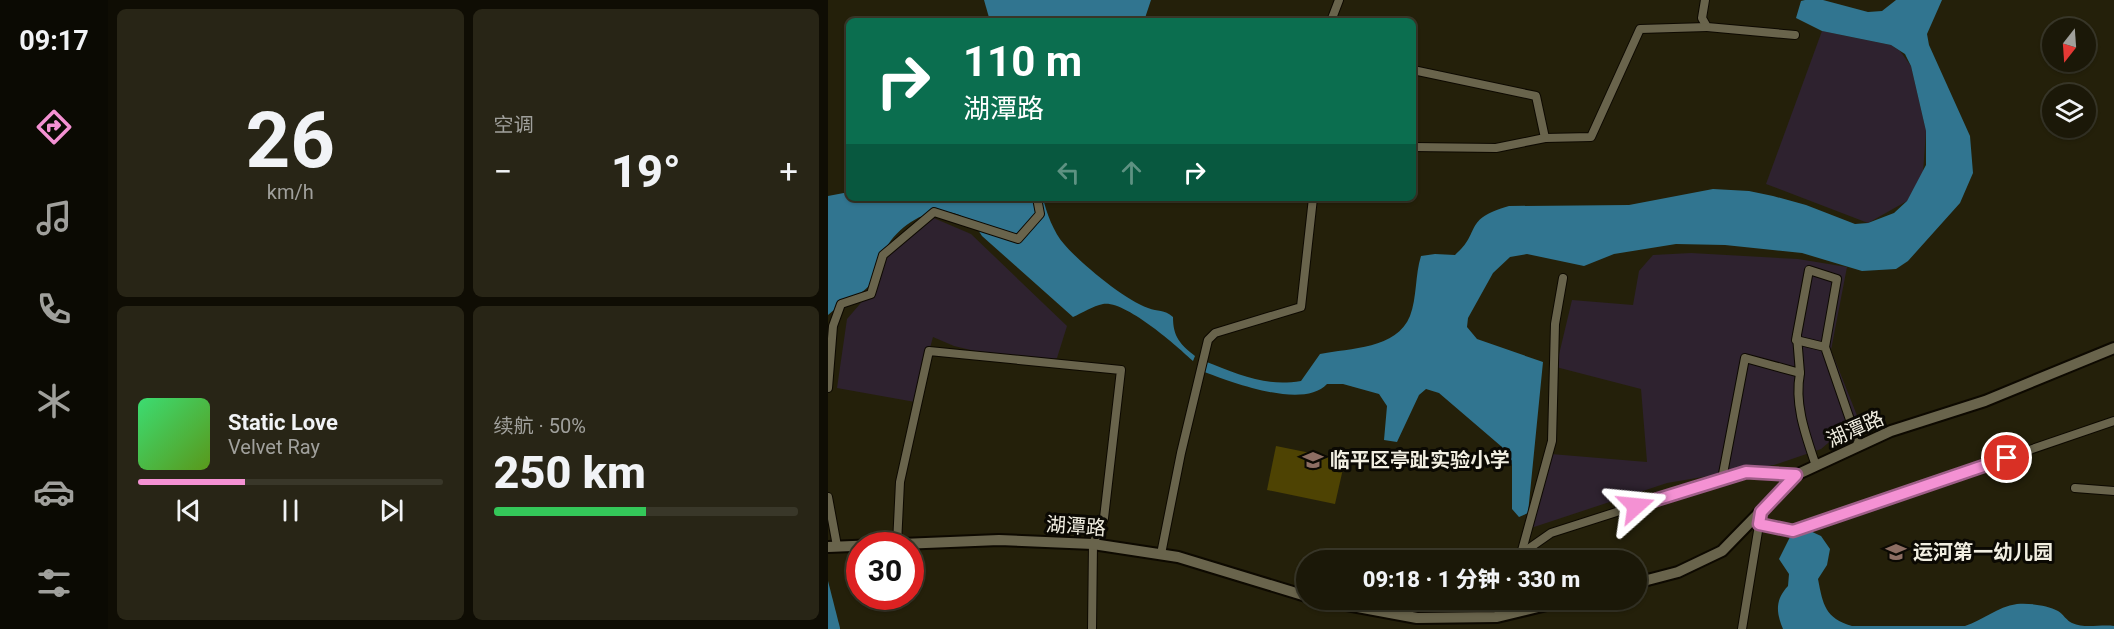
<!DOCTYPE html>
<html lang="zh">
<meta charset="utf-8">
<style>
:root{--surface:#1b1808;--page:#282516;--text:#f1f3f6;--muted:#a0a09c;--line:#393729;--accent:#f491d3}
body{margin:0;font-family:Roboto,"Noto Sans SC",sans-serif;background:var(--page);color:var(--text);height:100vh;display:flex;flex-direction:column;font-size:22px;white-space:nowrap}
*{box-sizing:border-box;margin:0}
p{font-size:20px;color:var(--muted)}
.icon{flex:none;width:33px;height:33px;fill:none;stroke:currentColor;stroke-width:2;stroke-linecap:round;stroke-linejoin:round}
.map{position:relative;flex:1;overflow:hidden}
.panel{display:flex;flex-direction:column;gap:9px;padding:9px;background:#0f0d04;width:720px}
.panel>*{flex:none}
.guide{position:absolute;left:18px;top:18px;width:570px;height:183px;border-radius:9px;box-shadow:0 2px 4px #0004,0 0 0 2px var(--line);background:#0b6e4f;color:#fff;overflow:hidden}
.needle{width:39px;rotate:197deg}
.buttons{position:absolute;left:1214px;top:18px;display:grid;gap:12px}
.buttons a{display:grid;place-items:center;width:54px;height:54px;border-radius:50%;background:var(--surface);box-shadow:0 2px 4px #0004,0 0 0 2px var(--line);font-size:30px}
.speed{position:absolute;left:18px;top:532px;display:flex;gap:12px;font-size:30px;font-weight:700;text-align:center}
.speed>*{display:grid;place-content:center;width:78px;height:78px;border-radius:50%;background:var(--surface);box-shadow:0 2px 4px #0004,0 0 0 2px var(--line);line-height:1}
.speed .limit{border:9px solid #d22;background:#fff;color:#111}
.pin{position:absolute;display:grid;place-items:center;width:51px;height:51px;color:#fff;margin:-26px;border:3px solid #fff;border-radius:50%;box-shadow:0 2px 6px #0007}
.me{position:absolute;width:66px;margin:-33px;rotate:72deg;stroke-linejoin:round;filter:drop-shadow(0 0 4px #0008)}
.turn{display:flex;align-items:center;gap:21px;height:126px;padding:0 18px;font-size:27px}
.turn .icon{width:78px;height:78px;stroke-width:2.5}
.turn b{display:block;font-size:42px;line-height:51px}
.lanes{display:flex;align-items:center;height:57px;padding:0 18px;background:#0003;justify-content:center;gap:30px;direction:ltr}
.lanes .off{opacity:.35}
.big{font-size:45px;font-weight:800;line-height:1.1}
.panel .tile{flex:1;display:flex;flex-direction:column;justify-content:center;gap:9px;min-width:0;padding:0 21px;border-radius:9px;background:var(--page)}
.panel .dial{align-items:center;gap:0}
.dial b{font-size:78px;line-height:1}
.song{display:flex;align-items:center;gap:18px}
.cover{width:72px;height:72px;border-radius:9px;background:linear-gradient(135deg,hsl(140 70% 55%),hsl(90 70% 35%))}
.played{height:6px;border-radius:3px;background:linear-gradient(90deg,var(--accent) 35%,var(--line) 35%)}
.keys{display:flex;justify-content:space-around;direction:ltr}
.heat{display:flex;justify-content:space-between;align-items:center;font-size:33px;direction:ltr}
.charge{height:9px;border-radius:4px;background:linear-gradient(90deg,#34c759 50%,var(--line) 0)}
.panel .tiles{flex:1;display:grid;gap:9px;grid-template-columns:repeat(2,1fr)}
.trip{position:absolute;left:468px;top:550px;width:351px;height:60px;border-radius:30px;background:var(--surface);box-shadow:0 2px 4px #0004,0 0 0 2px var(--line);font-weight:800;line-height:60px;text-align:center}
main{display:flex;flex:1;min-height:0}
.tabs{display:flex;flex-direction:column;width:108px;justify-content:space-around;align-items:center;background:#0b0a03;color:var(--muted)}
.tabs .icon{width:42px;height:42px}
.tabs .on{color:var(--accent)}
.tabs b{font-size:27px;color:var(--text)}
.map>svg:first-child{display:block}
.industrial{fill:#2e222f}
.green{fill:#4e4303}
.water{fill:#317590}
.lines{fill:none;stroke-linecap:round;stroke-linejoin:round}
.street-casing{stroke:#0d0900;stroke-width:10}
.secondary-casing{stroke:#0d0900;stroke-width:14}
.street{stroke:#69644c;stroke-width:8}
.secondary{stroke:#69644c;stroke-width:10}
.route-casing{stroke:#9f5e89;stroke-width:15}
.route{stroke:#f491d3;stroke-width:10}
.labels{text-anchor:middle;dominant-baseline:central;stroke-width:6;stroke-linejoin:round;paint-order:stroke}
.street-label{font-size:20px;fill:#f1eee1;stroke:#0b0903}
.poi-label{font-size:20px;font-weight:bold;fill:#f1eee1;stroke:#0b0903;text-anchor:start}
</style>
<main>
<nav class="tabs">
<b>09:17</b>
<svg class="icon on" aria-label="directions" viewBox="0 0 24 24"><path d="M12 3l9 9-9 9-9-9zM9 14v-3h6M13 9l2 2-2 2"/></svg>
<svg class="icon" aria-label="music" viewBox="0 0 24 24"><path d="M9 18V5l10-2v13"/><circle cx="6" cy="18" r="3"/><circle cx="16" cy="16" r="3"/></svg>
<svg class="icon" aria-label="phone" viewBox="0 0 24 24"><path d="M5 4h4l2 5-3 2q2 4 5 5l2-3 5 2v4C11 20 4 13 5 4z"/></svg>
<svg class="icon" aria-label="climate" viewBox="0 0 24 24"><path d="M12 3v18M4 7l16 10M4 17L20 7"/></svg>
<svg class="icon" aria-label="car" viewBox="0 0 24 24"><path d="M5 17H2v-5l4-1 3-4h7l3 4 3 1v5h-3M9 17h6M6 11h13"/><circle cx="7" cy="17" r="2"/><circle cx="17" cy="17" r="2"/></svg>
<svg class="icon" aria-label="filters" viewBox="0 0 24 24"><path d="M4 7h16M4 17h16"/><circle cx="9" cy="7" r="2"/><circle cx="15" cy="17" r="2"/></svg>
</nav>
<section class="panel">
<div class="tiles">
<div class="tile dial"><b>26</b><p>km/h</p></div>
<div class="tile"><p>空调</p>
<div class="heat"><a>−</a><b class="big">19°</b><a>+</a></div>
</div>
<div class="tile">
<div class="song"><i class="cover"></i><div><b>Static Love</b><p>Velvet Ray</p></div></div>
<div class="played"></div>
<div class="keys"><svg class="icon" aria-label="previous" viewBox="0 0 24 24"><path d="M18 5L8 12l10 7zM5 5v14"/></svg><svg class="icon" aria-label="pause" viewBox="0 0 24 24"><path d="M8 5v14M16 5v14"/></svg><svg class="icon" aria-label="next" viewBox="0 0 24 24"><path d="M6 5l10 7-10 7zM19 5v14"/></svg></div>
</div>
<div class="tile"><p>续航 · 50%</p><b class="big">250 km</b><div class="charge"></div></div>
</div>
</section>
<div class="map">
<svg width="1286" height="629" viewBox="0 0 1286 629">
<rect width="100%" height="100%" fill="#24200a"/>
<!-- industrial -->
<g class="industrial">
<path d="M994,31l69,14 9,6 11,15 15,65 -3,42 -16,28 -39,22 -102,-39z"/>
<path d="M101,216l42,18 96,92 -10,32 -25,7 -78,-19 -21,-9 -18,65 -78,-14 10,-69 25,-29 19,-41z"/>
<path d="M863,253l107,6 49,8 -16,83 27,68 -37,31 -47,16 -107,18 -139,46 23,-75 96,8 -6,-73 -85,-22 16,-67 61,5 6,-34 14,-16z"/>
</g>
<!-- green -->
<path class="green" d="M448,446l69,14 -10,44 -68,-14z"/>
<!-- water -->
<g class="water">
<path d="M156,0h167l-7,21h-154z"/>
<path d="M977,0h18l45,12 14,-1 14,-11h46l-15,34 2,11 41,91 3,37 -13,30 -52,58 -12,8 -34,2 -60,-18 -77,-8 -49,-1 -62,10 -30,12 -57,-12 -17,3 -17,16 -25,45 -1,9 10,12 66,23 -15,151 -9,4 -7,-8v-44l-10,-18 -63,-54 -13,-4 -7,6 -22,47 -13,-2 3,-34 -8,-12 -36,-10h-16c-24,26 -96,-2 -125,-13l2,-10c35,13 59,26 97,20l19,-27c30,-6 77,-5 90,-38 7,-18 5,-41 11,-60l14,-2 20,1c27,-23 7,-36 54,-49l120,-1 84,-16 36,2 24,5 33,9 49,19 13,-1 26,-10 13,-12 19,-36v-34l-15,-65 -6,-12 -14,-9 -69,-14 -26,-13 5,-17z"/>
<path d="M21,192v6h194c3,14 11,35 21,46 16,19 61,56 84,64 10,4 16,1 25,9 0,20 7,27 22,39l-2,5c-16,-15 -68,-61 -90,-57 -10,2 -21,9 -30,13l-91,-81c-24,-42 -75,-24 -96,12 -7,12 -7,28 -17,38 -11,11 -29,18 -41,29v-119z"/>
<path d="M980,530l13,6 9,13 -3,16 -9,14c5,26 7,39 34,47h113c18,-6 32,-19 52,-22 12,-1 30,1 41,7 5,3 9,10 14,12 13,6 29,1 42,3v3h-331c-7,-17 -8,-29 5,-43l1,-12 -10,-15 14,-28z"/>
<path d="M0,581l12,47v1h-12z"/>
</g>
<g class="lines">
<!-- street casing -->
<g class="street-casing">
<g id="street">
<path d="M877,0l-3,18 5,9 88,8"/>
<path d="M503,21l8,-21"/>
<path d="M585,70l123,26 9,42 46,-1 49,-108 67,-2"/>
<path d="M585,147l83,1 49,-10"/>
<path d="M997,347l-29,-7 13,-70 28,9 -12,68 34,99"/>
<path d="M972,373c-6,32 6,63 16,93"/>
<path d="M0,388l5,-62 8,-22 30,-10 12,-39 51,-43 84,27 22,-25 -3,-16"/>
<path d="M894,479l23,-121 55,15 -3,-37"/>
<path d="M1247,488l39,3"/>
<path d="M0,497l9,49"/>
<path d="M931,524l34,7 321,-110"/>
<path d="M69,544l3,-62 29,-131 192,19 -17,148 -11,26 -1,85"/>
<path d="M333,554l20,-101 27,-113 7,-7 86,-26 12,-109"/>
<path d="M693,554l31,-113 3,-117 8,-46"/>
<path d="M690,561l3,-7 30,-21 128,-41 67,-20 50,3"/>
<path d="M669,617l7,-17"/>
<path d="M914,629l18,-110"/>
</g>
</g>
<!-- secondary casing -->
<g class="secondary-casing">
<g id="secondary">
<path d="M0,547l171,-7 94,4 85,13 128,39"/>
<path d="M808,583l42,-11 44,-21 74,-76 95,-44 94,-30 129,-53"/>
<path d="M492,600l97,18 80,-1 70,-17"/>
</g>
</g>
<!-- street -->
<use href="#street" class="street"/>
<!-- secondary -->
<use href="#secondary" class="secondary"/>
</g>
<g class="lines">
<!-- route casing -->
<g class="route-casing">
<path id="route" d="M808,506l110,-34 50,3 -35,37 -2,12 34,7 214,-73"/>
</g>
<!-- route -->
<use href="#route" class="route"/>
</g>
<!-- icons -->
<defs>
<g id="school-bare" transform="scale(1.62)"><path d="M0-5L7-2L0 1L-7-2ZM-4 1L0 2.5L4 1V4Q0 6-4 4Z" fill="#8d6e63" stroke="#0b0903" stroke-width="2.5" paint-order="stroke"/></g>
</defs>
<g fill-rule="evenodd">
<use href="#school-bare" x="485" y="460"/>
<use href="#school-bare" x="1068" y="552"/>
</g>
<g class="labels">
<!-- street labels -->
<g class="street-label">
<text transform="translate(1027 429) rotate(-24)">湖潭路</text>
<text transform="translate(248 526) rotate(4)">湖潭路</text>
</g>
<!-- poi labels -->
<g class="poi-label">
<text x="502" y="460">临平区亭趾实验小学</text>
<text x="1085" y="552">运河第一幼儿园</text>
</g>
</g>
</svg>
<div class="buttons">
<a><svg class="needle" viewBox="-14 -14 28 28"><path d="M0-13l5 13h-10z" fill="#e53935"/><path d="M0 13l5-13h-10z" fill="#a0a09c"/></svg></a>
<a><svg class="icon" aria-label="layers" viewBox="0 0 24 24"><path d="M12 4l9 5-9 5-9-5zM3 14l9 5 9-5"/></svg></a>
</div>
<div class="speed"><div class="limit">30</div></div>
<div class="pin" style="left:1179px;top:458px;background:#d93025"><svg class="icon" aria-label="arrive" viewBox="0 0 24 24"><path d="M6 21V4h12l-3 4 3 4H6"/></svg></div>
<svg class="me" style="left:808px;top:506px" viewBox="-20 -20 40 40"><path d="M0-17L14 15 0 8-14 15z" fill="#f491d3" stroke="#fff" stroke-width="4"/></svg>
<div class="trip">09:18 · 1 分钟 · 330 m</div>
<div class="guide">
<div class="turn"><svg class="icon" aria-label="right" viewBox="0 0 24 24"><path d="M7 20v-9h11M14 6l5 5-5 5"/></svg><div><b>110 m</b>湖潭路</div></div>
<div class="lanes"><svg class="icon off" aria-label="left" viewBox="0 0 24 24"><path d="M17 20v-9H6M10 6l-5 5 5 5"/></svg><svg class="icon off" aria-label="ahead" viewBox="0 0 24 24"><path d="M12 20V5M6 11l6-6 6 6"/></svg><svg class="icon" aria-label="right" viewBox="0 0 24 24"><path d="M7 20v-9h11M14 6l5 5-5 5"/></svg></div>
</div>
</div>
</main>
